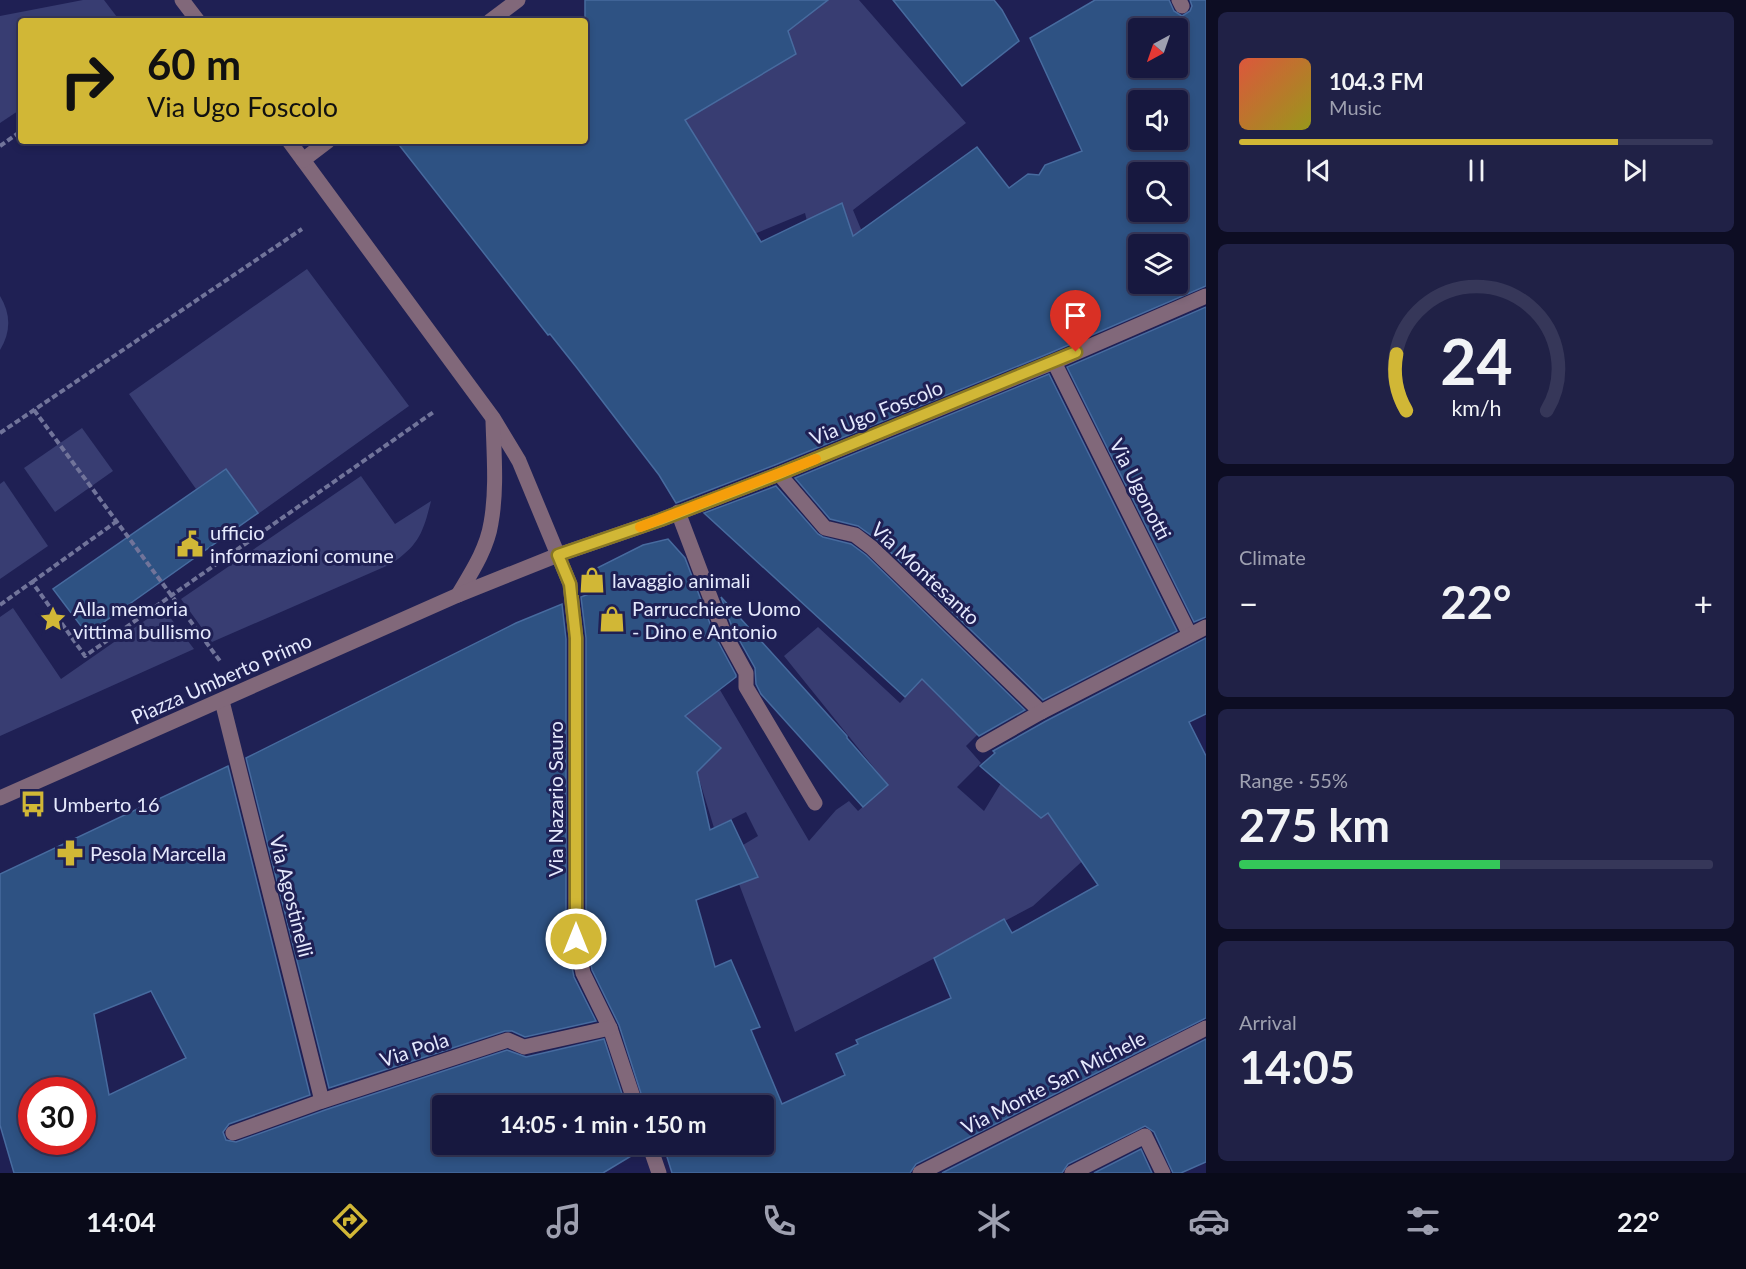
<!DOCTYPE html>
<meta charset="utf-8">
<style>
:root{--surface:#17183f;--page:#202146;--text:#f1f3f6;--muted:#9ea0b0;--line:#363759;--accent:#d1b736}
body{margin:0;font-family:Lato,sans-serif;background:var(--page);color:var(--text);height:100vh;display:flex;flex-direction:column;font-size:22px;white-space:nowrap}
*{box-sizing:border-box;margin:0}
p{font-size:20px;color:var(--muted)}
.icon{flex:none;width:33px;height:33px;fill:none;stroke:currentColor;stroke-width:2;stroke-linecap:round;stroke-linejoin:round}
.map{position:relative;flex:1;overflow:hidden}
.sheet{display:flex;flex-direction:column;gap:12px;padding:12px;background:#0d0d23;width:540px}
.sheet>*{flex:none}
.hud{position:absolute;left:18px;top:18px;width:570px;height:126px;border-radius:6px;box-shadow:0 3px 9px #0003,0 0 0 2px var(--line);background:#d1b736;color:#111;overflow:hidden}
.needle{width:39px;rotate:220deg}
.controls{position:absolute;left:1128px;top:18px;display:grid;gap:12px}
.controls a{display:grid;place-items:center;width:60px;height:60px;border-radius:6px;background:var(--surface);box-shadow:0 3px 9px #0003,0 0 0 2px var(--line);font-size:30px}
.speed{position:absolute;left:18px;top:1077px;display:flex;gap:12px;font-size:30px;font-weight:700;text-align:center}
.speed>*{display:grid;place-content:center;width:78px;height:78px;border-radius:50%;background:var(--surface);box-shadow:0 3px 9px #0003,0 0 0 2px var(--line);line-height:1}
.speed .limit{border:9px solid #d22;background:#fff;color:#111}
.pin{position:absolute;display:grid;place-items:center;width:51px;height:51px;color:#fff;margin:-62px -26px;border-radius:50% 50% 50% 0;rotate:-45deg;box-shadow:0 0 6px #0007}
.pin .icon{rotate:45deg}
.me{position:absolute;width:66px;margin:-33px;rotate:0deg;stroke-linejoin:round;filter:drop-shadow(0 0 4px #0008)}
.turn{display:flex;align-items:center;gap:21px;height:126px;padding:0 30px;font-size:27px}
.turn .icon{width:78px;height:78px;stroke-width:2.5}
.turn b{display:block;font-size:42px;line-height:51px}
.big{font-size:45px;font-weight:700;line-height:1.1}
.sheet .card{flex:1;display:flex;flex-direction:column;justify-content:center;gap:9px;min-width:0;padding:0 21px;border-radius:9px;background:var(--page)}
.sheet .dial{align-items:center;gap:0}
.dial svg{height:156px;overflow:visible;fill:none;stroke:var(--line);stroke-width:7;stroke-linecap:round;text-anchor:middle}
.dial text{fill:var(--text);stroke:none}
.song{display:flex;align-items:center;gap:18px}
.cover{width:72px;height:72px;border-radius:9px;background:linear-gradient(135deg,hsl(10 70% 55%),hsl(60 70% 35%))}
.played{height:6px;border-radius:3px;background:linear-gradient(90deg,var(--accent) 80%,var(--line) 80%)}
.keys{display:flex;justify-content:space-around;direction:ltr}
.heat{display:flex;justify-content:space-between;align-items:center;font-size:33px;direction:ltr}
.charge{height:9px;border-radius:4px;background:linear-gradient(90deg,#34c759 55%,var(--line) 0)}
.trip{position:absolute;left:432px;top:1095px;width:342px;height:60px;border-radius:6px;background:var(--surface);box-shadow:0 3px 9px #0003,0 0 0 2px var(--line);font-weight:700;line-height:60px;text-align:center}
.menu{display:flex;height:96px;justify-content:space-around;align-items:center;background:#090a19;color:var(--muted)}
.menu .icon{width:42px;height:42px}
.menu .selected{color:var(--accent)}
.menu b{font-size:27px;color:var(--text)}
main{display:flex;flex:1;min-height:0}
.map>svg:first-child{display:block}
.green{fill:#383d72}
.building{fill:#2e5283;stroke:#476b9f;stroke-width:1.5;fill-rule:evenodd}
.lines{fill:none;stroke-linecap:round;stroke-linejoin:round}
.path{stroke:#71749a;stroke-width:4;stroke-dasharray:6 3;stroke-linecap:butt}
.minor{stroke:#81687a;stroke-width:15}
.route-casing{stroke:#887723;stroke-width:15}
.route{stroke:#d1b736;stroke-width:10}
.slow{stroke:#f59e0b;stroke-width:10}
.labels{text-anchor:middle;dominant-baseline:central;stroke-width:6;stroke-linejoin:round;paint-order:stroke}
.street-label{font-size:20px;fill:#e5e9fd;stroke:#1f2054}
.poi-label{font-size:20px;fill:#e5e9fd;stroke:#1f2054;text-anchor:start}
</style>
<main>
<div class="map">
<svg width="1206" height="1173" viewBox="0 0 1206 1173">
<rect width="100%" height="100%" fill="#1f2054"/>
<!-- green -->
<g class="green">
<path d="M83,0h21l16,21h-99v88l-21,14v-107z"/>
<path d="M828,0h31l107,123 -113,87 15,36 -57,-9 -6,-24 -58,24 -24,-34 9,-8 -11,-18 -41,27v-91l36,-11 79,-48 -24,-38z"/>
<path d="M307,269l102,137 -158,113 7,-6 -32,-44 -30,20 -67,-95z"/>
<path d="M0,296c11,18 11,36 0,54z"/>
<path d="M82,428l31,43 -58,41 -31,-44z"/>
<path d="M361,476l34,48 36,-23c-8,32 -12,44 -40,63l-179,78 -31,-43z"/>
<path d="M4,481l44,65 -48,33v-95z"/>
<path d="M13,608l48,71 102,-71 31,41 -194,87v-119z"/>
<path d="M818,627l82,76 22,-24 33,34 35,9 -24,24 15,17 -24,24 27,24 17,-28 40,34 27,-12 20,51 -55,50 -238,126 -56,-148 18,-7 -14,-32 15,-9 -12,-24 -32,16 -17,-56 24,-24 -44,-38 26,-10 17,-10 89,151 27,-31 13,-9 9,10 30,-26 -104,-129z"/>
</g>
<!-- building -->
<g class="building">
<path d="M585,0h243l-40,31 8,23 -111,66 76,122 81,-39 11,33 124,-89 32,41 19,-14 11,1 6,-10 37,-14 -52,-113 65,-38h74l5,11 8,5 8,-5 2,-5 -2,-6h16v286l-156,67 -275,112 -99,38 -17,-28 -82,-107 -27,-34 -2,1 -152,-194h189zM1138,28h40v40h-40zM1138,100h40v40h-40zM1138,172h40v40h-40zM1138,244h40v40h-40z"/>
<path d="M893,0h101l8,10 17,31 -57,45z"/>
<path d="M1206,307v310l-12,5 -127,-255z"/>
<path d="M1049,374l128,257 -134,69 -164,-159 -21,-15 -28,-7 -35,-41z"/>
<path d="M226,469l32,44 -171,121 -34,-45z"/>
<path d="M776,486l42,48 5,3 28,7 15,11 159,155 -46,26 -57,-57 -17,18 -201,-184z"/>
<path d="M668,539l17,19 29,76 22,41v2l-51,39 36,32 -24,24 13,58 21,-10 27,57 -62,23 19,67 16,-7 29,67 -9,3 31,74 63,-29 -9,-21 22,-10 -2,-4 95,-42 -17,-40 70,-39 8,14 86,-48 -50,-72 -7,5 -61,-52 15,-13 -2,-2 53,-30 160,-83v76l-17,8 17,34v262l-290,146 -6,9h-238l-9,-29h101v-38h-119l-26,-81 -27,-55 -6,-32v-300l-5,-41 23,-9 -9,-19 48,-24z"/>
<path d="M721,597l126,139v2l41,47 -25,22 -102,-113 -5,-10 -1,-16 -23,-41z"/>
<path d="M562,604l4,35v300l8,38 22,44 -71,16 -13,-6h-7l-176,57 -83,-330 270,-135z"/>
<path d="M228,766l82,329 -81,29 -6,8 3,8 10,2 89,-32 182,-60 19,7 78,-18 22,67h-184v38h198l1,6 -38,23h-589l-14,-48v-251zM151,991l35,67 -77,37 -15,-81zM32,1090h50v52h-50z"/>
<path d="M1206,1039v123l-25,11h-8l-19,-41 -9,-6 -77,38 -6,9h-120z"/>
<path d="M1141,1149l11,24h-58z"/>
</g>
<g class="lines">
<!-- path -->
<g class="path">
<path d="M0,146l21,-15"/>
<path d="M34,410l186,251"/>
<path d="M0,433l302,-204"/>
<path d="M32,582l85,-61"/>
<path d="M0,605l32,-23 53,74 350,-245"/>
</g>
<!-- minor -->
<g class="minor">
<path d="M182,0l16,21"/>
<path d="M1179,0l3,6"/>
<path d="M490,21l28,-21"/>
<path d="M289,141l204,277 26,43 51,123 6,54v301l7,34 27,55 26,78"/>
<path d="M303,160l25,-19"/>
<path d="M1054,362l136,273"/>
<path d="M779,474l46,54 30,7 17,13 169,164"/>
<path d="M678,512l45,119 23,42v14l69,116"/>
<path d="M458,595c13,-22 29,-46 33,-72 6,-33 3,-68 2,-102"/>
<path d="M222,701l100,400"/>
<path d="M983,745l58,-33 165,-85"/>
<path d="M0,798l458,-203 100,-40 102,-35 119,-46 275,-112 152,-66"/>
<path d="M233,1133l89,-32 186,-61 16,7 86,-19"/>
<path d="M649,1144l10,29"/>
<path d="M920,1173l286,-145"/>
<path d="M1072,1173l73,-37 18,37"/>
</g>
</g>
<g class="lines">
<!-- route casing -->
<g class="route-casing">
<path id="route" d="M576,939v-301l-6,-54 -12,-29 102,-35 119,-46 297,-122"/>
</g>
<!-- route -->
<use href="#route" class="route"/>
<!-- slow -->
<path class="slow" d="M640,527l176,-68"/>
</g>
<!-- icons -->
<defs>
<g id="civic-bare" transform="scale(2.07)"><path d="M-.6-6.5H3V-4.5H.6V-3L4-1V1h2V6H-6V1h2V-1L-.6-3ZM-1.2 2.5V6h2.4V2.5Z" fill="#d1b736" stroke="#1f2054" stroke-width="2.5" paint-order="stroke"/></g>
<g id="shop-bare" transform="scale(2.07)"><path d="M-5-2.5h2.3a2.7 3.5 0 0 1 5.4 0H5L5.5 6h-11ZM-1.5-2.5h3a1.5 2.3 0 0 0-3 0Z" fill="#d1b736" stroke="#1f2054" stroke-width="2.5" paint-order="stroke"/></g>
<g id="sight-bare" transform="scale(2.07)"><path d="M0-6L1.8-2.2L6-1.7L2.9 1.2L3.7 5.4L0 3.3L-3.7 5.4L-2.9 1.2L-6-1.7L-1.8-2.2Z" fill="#d1b736" stroke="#1f2054" stroke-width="2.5" paint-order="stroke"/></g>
<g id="bus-bare" transform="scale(2.07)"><path d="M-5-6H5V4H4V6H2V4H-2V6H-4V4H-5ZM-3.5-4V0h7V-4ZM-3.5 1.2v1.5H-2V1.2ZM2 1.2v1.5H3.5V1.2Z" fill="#d1b736" stroke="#1f2054" stroke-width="2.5" paint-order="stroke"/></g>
<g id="pharmacy-bare" transform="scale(2.07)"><path d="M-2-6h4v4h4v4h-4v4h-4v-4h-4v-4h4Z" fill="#d1b736" stroke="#1f2054" stroke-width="2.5" paint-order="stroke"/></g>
</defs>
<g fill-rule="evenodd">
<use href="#civic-bare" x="190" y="544"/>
<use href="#shop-bare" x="592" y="580"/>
<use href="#sight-bare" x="53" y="619"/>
<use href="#shop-bare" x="612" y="619"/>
<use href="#bus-bare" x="33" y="804"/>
<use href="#pharmacy-bare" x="70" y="853"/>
</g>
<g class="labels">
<!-- street labels -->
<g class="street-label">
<text transform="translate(876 412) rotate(-22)">Via Ugo Foscolo</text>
<text transform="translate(1141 489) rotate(63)">Via Ugonotti</text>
<text transform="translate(926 573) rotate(43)">Via Montesanto</text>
<text transform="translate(221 678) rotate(-24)">Piazza Umberto Primo</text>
<text transform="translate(555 799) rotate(-90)">Via Nazario Sauro</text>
<text transform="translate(292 896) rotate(76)">Via Agostinelli</text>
<text transform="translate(414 1049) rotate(-18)">Via Pola</text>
<text transform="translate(1053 1082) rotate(-27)">Via Monte San Michele</text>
</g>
<!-- poi labels -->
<g class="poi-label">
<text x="210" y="532">ufficio<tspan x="210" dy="23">informazioni comune</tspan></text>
<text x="612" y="580">lavaggio animali</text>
<text x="73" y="608">Alla memoria<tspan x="73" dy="23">vittima bullismo</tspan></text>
<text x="632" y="608">Parrucchiere Uomo<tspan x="632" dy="23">- Dino e Antonio</tspan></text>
<text x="53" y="804">Umberto 16</text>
<text x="90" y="853">Pesola Marcella</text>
</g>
</g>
</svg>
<div class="controls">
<a><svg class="needle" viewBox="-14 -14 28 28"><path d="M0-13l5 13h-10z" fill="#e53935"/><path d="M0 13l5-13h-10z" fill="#9ea0b0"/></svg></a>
<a><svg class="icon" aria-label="sound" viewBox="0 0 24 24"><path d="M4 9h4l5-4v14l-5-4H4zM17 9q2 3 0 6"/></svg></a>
<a><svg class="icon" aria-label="search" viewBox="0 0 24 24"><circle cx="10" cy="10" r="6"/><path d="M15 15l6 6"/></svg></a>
<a><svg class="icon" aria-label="layers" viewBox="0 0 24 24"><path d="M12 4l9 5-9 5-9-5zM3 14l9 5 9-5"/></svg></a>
</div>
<div class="speed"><div class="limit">30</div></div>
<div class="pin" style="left:1076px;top:352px;background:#d93025"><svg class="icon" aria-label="arrive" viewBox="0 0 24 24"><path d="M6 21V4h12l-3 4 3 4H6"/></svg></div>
<svg class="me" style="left:576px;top:939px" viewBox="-20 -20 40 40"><circle r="17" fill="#d1b736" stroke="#fff" stroke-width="3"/><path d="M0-11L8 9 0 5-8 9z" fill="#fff"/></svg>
<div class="trip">14:05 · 1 min · 150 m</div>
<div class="hud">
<div class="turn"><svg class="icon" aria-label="right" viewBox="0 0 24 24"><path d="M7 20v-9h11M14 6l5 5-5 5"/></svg><div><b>60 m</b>Via Ugo Foscolo</div></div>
</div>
</div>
<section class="sheet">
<div class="card">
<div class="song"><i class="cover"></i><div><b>104.3 FM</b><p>Music</p></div></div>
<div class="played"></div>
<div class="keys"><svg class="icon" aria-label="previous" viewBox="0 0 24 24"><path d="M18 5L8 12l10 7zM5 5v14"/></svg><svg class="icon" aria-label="pause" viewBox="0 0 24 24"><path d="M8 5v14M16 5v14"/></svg><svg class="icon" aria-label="next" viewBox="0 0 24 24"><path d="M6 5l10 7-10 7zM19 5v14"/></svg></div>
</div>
<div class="card dial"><svg viewBox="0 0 100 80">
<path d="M14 69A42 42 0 1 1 86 69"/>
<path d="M14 69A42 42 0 0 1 9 40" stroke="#d1b736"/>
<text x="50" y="56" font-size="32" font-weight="700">24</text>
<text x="50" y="72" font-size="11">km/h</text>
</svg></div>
<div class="card"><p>Climate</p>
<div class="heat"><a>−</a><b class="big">22°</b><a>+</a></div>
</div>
<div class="card"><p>Range · 55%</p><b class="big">275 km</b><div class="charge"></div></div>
<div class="card"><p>Arrival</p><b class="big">14:05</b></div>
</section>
</main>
<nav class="menu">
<b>14:04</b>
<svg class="icon selected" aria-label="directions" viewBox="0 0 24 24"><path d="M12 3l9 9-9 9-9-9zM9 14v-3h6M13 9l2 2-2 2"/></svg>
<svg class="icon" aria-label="music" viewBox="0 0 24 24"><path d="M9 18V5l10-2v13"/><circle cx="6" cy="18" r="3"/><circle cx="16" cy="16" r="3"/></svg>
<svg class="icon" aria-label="phone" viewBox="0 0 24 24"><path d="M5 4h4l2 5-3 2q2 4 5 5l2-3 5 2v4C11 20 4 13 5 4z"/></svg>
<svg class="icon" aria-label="climate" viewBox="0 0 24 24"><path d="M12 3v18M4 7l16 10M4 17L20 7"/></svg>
<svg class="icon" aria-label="car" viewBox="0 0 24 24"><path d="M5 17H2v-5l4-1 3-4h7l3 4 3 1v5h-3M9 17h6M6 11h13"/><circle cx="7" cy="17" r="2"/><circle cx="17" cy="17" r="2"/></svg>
<svg class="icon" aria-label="filters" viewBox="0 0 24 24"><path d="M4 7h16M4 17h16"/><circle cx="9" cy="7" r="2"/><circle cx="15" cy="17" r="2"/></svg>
<b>22°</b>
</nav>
